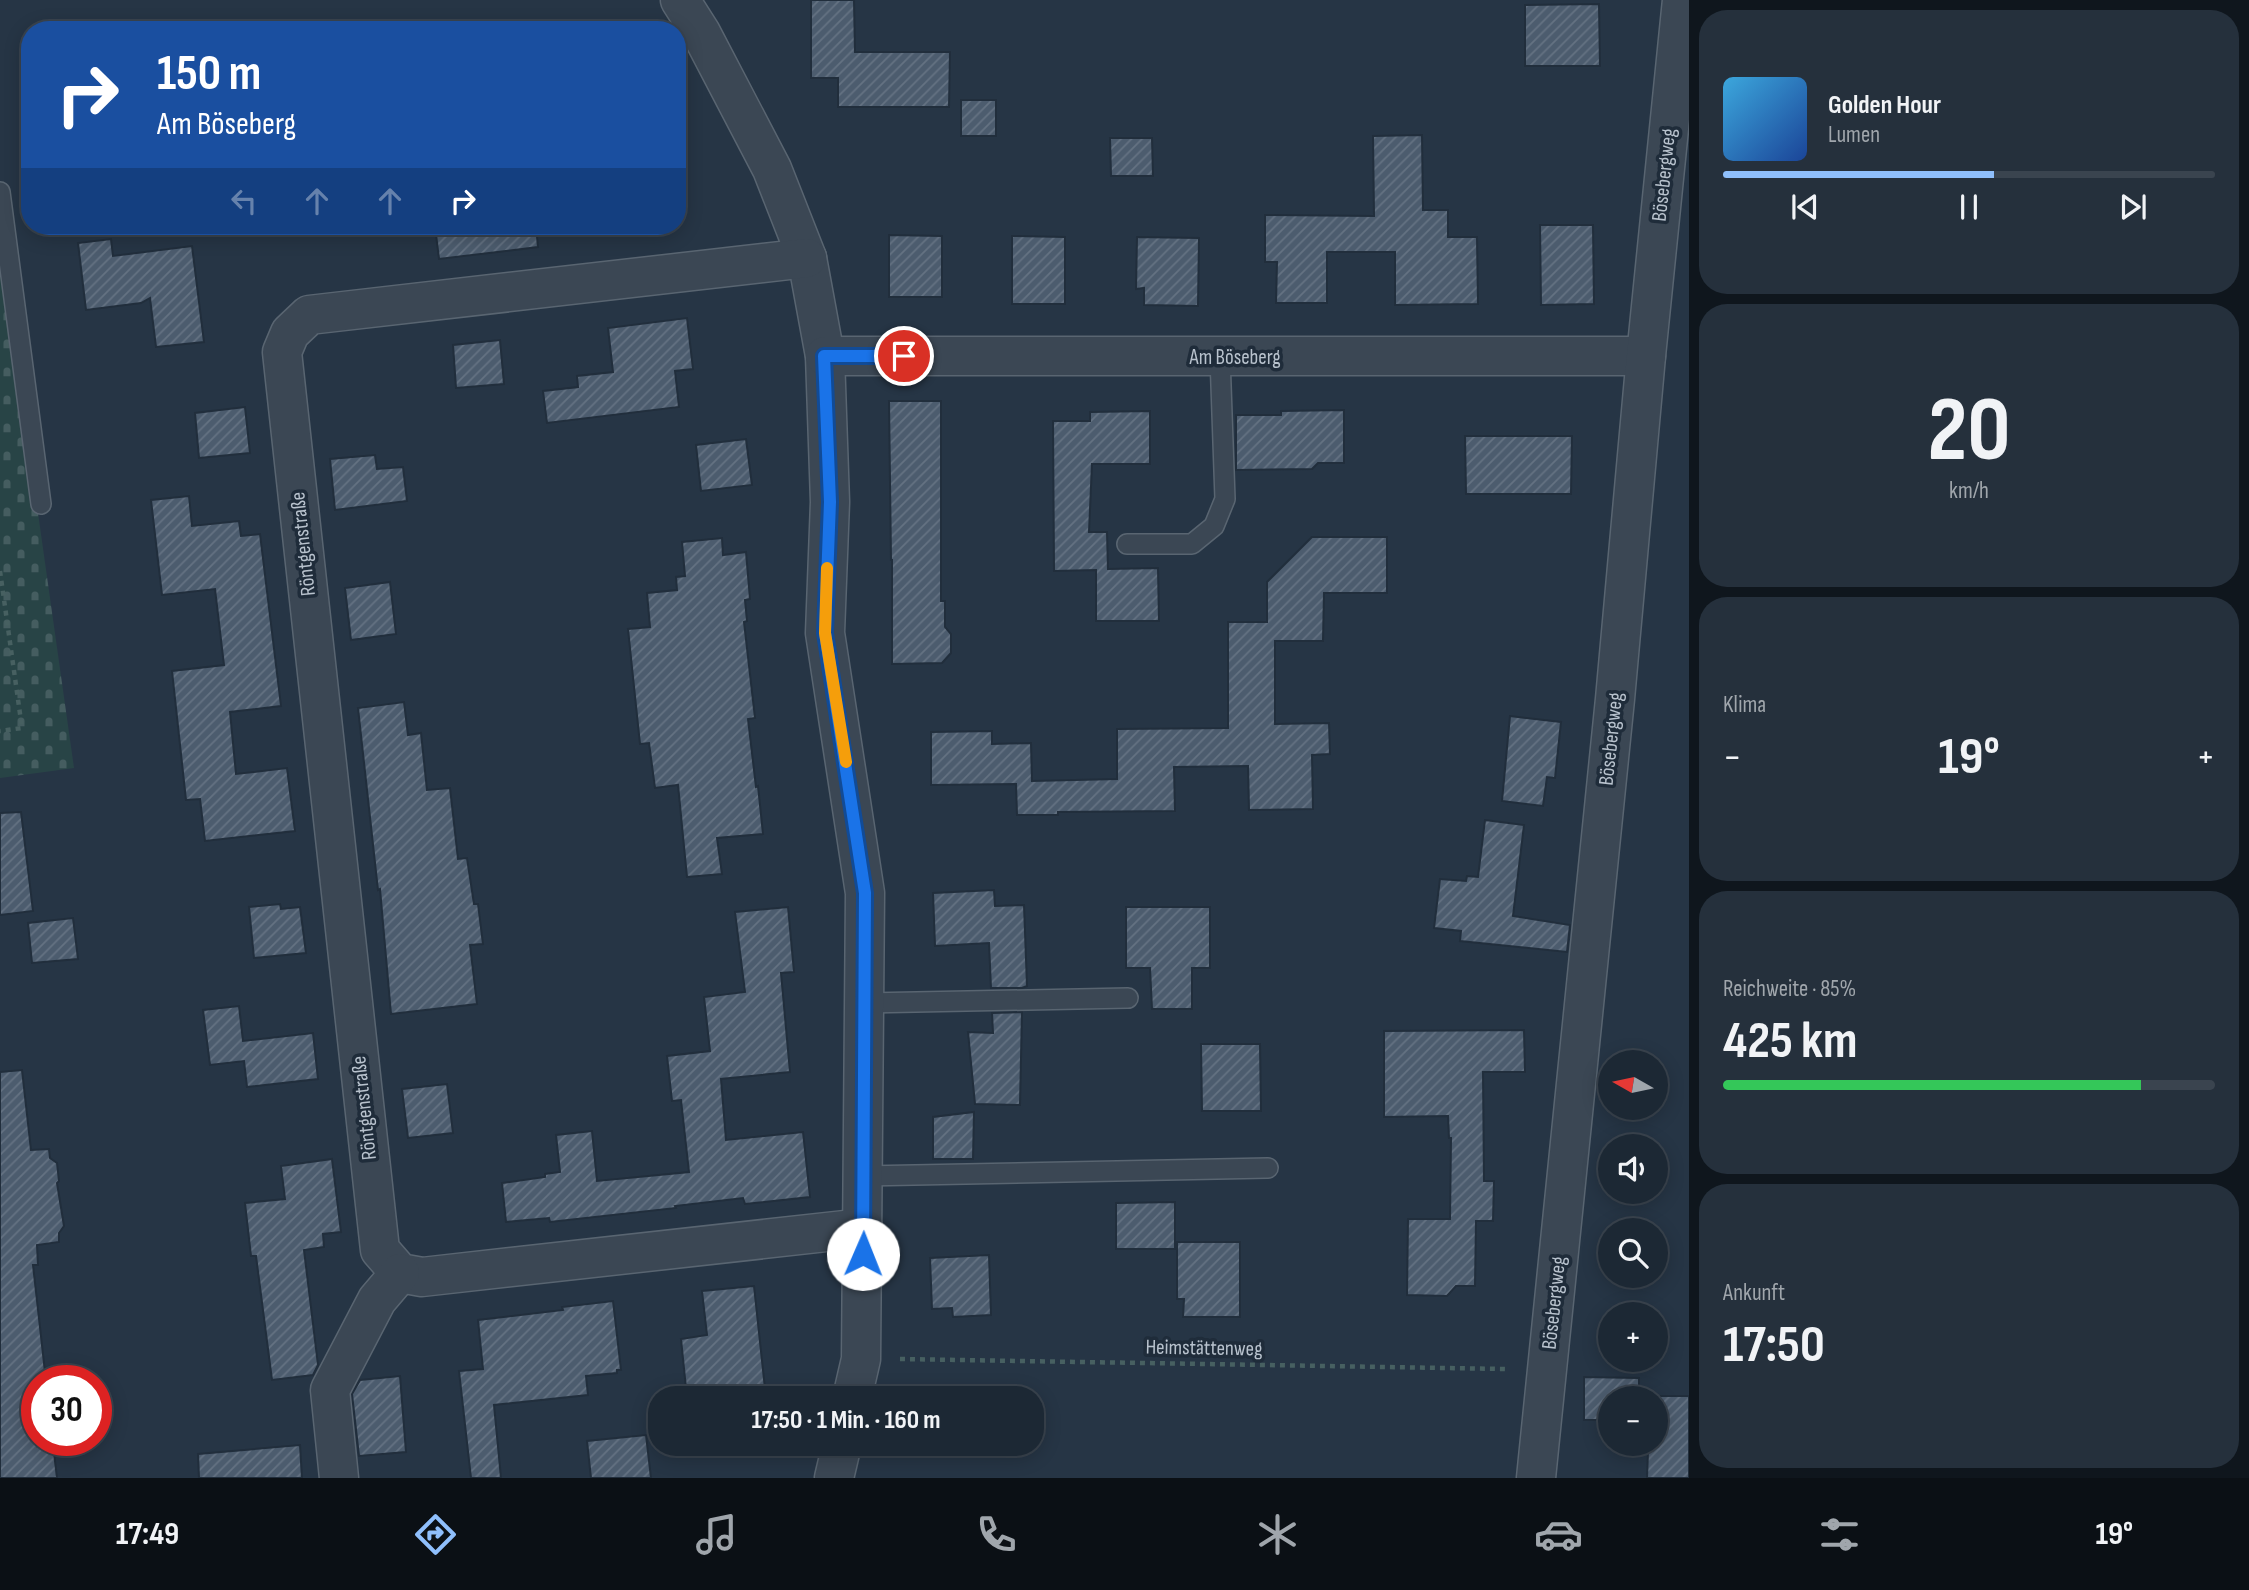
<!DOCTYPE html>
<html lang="de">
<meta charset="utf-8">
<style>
:root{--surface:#1c2834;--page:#25303c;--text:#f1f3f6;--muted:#a0a6ac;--line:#3a444f;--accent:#8fbffc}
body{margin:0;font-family:"Sofia Sans Condensed",sans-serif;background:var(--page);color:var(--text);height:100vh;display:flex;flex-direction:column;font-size:26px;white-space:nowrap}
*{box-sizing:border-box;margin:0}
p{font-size:23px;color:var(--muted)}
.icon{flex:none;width:38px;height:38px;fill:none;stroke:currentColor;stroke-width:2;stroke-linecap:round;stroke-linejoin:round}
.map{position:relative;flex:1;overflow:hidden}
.drawer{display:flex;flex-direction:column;gap:10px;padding:10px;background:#0f161d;width:560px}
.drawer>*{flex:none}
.top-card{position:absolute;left:21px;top:21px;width:665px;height:214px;border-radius:28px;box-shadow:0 4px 18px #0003,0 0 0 2px var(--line);background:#1a4fa0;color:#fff;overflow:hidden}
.needle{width:46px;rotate:279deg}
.fabs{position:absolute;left:1598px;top:1050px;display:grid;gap:14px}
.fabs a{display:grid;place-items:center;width:70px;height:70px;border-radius:50%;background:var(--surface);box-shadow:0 4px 18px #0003,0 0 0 2px var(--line);font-size:35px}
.speed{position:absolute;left:21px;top:1365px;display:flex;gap:14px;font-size:35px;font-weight:700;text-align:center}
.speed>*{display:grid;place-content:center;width:91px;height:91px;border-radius:50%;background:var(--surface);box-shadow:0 4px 18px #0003,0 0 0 2px var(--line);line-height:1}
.speed .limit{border:10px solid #d22;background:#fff;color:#111}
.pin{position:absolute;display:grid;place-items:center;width:60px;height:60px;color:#fff;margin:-30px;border:4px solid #fff;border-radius:50%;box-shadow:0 2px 7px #0007}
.me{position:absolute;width:77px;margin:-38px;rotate:1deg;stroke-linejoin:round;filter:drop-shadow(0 0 5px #0008)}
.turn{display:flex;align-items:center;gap:24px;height:147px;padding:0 21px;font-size:32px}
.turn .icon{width:91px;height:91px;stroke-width:2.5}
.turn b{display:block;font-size:49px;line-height:60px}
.lanes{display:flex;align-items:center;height:66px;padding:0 21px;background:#0003;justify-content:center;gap:35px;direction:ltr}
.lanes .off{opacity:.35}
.big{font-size:52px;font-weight:700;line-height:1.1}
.drawer .tile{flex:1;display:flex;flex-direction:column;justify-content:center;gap:10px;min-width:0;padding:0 24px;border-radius:28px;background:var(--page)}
.drawer .dial{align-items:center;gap:0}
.dial b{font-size:91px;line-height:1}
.song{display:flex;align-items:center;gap:21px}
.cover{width:84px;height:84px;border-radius:10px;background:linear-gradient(135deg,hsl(200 70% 55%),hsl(220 70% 35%))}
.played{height:7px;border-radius:4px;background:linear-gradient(90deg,var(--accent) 55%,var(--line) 55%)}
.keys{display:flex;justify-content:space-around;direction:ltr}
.heat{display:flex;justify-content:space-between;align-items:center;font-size:38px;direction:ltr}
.charge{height:10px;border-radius:5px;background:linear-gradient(90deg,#34c759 85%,var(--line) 0)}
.trip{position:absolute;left:648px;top:1386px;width:396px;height:70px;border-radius:28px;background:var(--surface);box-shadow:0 4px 18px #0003,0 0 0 2px var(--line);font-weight:700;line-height:70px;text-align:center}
.tab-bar{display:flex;height:112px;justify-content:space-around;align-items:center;background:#0b1015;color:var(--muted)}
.tab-bar .icon{width:49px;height:49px}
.tab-bar .active{color:var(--accent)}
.tab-bar b{font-size:32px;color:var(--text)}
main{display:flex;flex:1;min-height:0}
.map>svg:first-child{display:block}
.cemetery{fill:url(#cemetery-stones)}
.building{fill:url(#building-hatch);stroke:#212e3c;stroke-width:2}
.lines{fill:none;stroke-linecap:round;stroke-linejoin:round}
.lane-casing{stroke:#596571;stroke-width:22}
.street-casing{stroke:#596571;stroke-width:41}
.path{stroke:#476061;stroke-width:4.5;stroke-dasharray:5 5;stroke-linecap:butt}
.lane{stroke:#3b4754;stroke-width:19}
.street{stroke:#3b4754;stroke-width:38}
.route-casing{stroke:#114b97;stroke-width:18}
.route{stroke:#1a73e8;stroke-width:12}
.slow{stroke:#f59e0b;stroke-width:12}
.labels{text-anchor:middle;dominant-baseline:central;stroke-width:7;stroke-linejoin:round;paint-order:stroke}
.street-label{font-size:21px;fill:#b8c2cd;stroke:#1f2c3a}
</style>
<main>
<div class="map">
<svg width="1689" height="1478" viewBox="0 0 1689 1478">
<defs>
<pattern id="cemetery-stones" width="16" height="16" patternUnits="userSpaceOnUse" patternTransform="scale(1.75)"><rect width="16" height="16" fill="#284446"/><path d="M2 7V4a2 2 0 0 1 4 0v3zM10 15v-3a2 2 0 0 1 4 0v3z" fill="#455d60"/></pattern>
<pattern id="building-hatch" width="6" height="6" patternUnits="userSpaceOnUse" patternTransform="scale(1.75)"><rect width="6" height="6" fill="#4c5c6e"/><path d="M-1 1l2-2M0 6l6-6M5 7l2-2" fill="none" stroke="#647282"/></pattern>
</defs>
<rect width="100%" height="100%" fill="#263545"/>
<!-- cemetery -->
<path class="cemetery" d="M0,244l74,524 -74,10z"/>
<!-- building -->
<g class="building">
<path d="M811,0h43l1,52h95l-1,55h-111v-29h-27z"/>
<path d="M1599,4l1,62h-75v-61z"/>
<rect x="961" y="100" width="35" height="36"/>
<path d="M1422,135l1,75h25v27h29l1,67 -83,1v-53h-68v51h-51l1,-41h-12v-47l109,1 -1,-80z"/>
<path d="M1110,138h42l1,38h-42z"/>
<path d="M1540,225h53l1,79 -53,1z"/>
<path d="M435,226h101l2,21 -99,12z"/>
<path d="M889,235l53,1v61h-53z"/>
<path d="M1012,236l53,1v67h-53z"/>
<path d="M1137,237l62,1 -1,68 -54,-1v-17l-8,1z"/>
<path d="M111,239l2,17 79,-10 12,96 -48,5 -6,-49 -9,5 -55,7 -8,-67z"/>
<path d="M687,318l6,51 -18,2 4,36 -132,16 -4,-32 35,-4 -1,-11 36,-4 -5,-44z"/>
<path d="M500,340l4,44 -48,4 -3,-43z"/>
<path d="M889,401h52v200h4v26l6,7v19l-9,10 -50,1v-104h-1z"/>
<path d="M245,407l5,46 -51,5 -4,-45z"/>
<path d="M1344,410v53h-26l-6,6 -76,1v-55h45v-4z"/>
<path d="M1150,411v53h-58l-3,68h18l1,37 50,-1 1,53h-63v-51l-42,1 -1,-150h37v-9z"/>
<path d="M1465,436h107l-1,58h-105z"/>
<path d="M746,439l6,46 -51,6 -5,-46z"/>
<path d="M375,455l2,14 26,-2 4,34 -72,9 -5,-51z"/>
<path d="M189,496l3,30 47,-5 2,15 19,-2 21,172 -51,6 6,62 51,-6 8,63 -90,10 -5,-42 -14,1 -14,-129 52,-6 -9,-76 -53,6 -11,-95z"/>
<path d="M1312,537h75v56h-63l-1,48h-48v83l54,-1 1,31 -18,1 1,54 -64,1 -1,-44 -74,1 1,44 -117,1v3h-41l-1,-31 -85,1v-53l61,-1v13l39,-1 1,38 85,-2v-50l111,-1v-106h39v-40z"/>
<path d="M722,538l1,17 23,-3 4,47 -5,1 2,21 -3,1 11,96 -7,1 8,68 2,-1 5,48 -46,4 5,36 -35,3 -9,-92 -23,3 -6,-45 -9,1 -12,-115 22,-2 -3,-34 30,-3 -1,-13 9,-1 -3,-34z"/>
<path d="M390,582l6,52 -45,6 -6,-52z"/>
<path d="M404,702l4,33 13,-2 6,57 23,-2 8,71 9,-1 7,46h4l5,40 -13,1 7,59 -86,10 -11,-125 -2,1 -20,-182z"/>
<path d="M1510,716l51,6 -6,56 -8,-1 -4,29 -41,-5z"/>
<path d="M21,812l12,99 -33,4v-102z"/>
<path d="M1485,820l39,5 -11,91 57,9 -3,27 -107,-11 1,-10 -27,-3 6,-49 26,2 1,-5 11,1z"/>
<path d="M994,890l1,16 29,-1 3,81 -5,2h-31l-2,-45 -54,3 -2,-53z"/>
<path d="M280,904l1,5 19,-2 6,46 -52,5 -5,-51z"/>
<path d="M788,907l6,65 -13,1 9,99 -69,7 5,61 77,-8 7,65 -65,7 -2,-6 -68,8 1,2 -126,14 -1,-4 -43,4 -4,-39 43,-6v-3l15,-2 -4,-37 36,-4 5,50 92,-9 -8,-72 -9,1 -5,-45 43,-5 -6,-54 41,-5 -10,-80z"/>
<path d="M1126,907h84v61h-18v41h-40l-2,-41h-24z"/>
<path d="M73,918l5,41 -46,4 -4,-40z"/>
<path d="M239,1006l4,35 70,-8 5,46 -71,8 -3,-26 -34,4 -7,-55z"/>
<path d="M1022,1012l-2,93 -45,-1 -7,-72 25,1 -1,-20z"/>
<path d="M1524,1030l1,42h-42l1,109h10l-1,40h-17l-1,65h-19l-9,10 -40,-1 1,-76h42l1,-81h-2l-1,-22 -64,1v-86z"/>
<path d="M1201,1044h59l1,67h-59z"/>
<path d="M22,1070l9,80 18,-1 1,9 7,5 2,18 -2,2 7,43 -5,7v9l-22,3 1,20h-5l13,116h-9v65l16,-2 4,34h-57v-406z"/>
<path d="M447,1084l6,49 -45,5 -6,-49z"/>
<path d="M974,1112l-1,47h-40v-42z"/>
<path d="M332,1159l9,73 -18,2 1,13 -20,3 14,115 -5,10 -41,5 -16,-124h-5l-6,-53 40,-4 -4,-33z"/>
<path d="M1175,1202v47h-59v-46z"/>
<path d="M1177,1242h63v75h-57l1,-18h-7z"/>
<path d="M989,1255l2,60 -38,2 -1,-9 -20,1 -2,-51z"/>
<path d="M754,1286l12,112h-79l-6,-59 26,-4 -5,-44z"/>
<path d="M613,1301l8,69h-4v3l-31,3 2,19 -94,10 7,73h-30l-12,-107 24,-2 -5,-49 85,-10 -1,-3z"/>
<path d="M400,1376l6,76 -47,4 -7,-62 8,-14z"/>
<path d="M1584,1377l55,1v20h-29v22h-26z"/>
<path d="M1645,1396h44v82h-42l1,-27h-4l1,-7h11v-46h-11z"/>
<path d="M646,1435l5,43h-60l-4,-37z"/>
<path d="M300,1445l2,33h-103l-1,-24z"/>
</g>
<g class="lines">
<!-- lane casing -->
<g class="lane-casing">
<g id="lane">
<path d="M0,192l41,312"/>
<path d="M1127,544h65l22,-18 11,-27 -5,-142"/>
<path d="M865,1003l263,-5"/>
<path d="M863,1176l405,-8"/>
</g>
</g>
<!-- street casing -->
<g class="street-casing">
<g id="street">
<path d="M680,0l21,33 71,136 35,89 18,98 5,146 -5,131 40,260 -4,466 -9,39"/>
<path d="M807,258l-498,57 -19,18 -8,19 98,898 20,23 22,4 441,-49"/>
<path d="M825,356h821"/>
<path d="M339,1478l-9,-88 47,-90 23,-27"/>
<path d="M834,1478l8,-34"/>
<path d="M1536,1478l79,-779 31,-343 36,-356"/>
</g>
</g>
<!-- path -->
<g class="path">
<path d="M0,571l22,157 -22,3"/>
<path d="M900,1359l607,10"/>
</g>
<!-- lane -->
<use href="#lane" class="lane"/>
<!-- street -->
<use href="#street" class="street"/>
</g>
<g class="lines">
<!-- route casing -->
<g class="route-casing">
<path id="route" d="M863,1254l2,-361 -40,-260 5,-131 -6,-146h80"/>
</g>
<!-- route -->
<use href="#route" class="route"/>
<!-- slow -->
<path class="slow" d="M827,568l-2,65 21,129"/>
</g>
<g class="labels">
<!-- street labels -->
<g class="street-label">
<text transform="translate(1664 175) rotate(-84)">Bösebergweg</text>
<text x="1235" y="357">Am Böseberg</text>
<text transform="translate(303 544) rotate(-96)">Röntgenstraße</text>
<text transform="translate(1611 739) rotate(-84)">Bösebergweg</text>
<text transform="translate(364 1108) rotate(-96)">Röntgenstraße</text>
<text transform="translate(1554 1303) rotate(-84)">Bösebergweg</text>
<text transform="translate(1204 1348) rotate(1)">Heimstättenweg</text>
</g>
</g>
</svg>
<div class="fabs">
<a><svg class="needle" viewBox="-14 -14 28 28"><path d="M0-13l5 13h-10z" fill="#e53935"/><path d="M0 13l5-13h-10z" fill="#a0a6ac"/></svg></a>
<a><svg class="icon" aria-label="sound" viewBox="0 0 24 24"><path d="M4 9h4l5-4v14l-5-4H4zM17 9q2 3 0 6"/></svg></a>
<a><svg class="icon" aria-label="search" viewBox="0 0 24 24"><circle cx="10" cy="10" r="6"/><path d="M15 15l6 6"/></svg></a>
<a>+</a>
<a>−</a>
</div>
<div class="speed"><div class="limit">30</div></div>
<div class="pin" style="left:904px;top:356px;background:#d93025"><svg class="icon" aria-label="arrive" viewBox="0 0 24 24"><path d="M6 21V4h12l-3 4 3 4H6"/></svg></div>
<svg class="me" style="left:863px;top:1254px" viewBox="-20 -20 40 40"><circle r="19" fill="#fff"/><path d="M0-13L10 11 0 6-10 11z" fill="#1a73e8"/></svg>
<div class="trip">17:50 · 1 Min. · 160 m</div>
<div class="top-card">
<div class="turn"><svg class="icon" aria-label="right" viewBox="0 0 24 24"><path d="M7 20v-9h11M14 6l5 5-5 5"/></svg><div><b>150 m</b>Am Böseberg</div></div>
<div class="lanes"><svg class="icon off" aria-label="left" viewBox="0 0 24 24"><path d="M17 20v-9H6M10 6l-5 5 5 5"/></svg><svg class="icon off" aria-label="ahead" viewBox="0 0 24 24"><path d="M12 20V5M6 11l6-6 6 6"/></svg><svg class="icon off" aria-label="ahead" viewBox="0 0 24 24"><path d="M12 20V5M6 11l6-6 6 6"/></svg><svg class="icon" aria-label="right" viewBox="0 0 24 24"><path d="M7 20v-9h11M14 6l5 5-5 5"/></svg></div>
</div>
</div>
<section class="drawer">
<div class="tile">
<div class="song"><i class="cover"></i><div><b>Golden Hour</b><p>Lumen</p></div></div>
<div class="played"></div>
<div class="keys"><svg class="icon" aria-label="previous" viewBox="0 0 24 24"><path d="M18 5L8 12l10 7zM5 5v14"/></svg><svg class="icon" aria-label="pause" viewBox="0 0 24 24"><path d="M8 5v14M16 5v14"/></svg><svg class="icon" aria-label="next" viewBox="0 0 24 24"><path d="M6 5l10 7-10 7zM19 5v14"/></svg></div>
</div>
<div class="tile dial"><b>20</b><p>km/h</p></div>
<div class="tile"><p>Klima</p>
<div class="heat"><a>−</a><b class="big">19°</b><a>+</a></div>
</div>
<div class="tile"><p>Reichweite · 85%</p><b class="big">425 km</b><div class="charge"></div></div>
<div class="tile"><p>Ankunft</p><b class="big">17:50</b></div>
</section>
</main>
<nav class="tab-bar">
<b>17:49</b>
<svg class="icon active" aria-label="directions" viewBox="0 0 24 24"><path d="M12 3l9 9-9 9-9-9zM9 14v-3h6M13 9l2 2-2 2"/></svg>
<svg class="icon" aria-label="music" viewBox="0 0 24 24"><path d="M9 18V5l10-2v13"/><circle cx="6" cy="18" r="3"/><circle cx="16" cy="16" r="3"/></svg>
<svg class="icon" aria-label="phone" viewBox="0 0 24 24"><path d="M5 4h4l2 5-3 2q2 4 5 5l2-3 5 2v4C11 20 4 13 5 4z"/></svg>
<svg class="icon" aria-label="climate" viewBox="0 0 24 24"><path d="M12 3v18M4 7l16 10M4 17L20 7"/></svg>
<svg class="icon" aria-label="car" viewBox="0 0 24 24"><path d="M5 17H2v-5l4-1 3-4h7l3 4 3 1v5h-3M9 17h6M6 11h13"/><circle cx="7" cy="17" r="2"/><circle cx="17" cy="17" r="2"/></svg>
<svg class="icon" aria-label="filters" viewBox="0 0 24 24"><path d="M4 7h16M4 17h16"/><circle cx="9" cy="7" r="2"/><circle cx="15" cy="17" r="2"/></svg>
<b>19°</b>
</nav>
